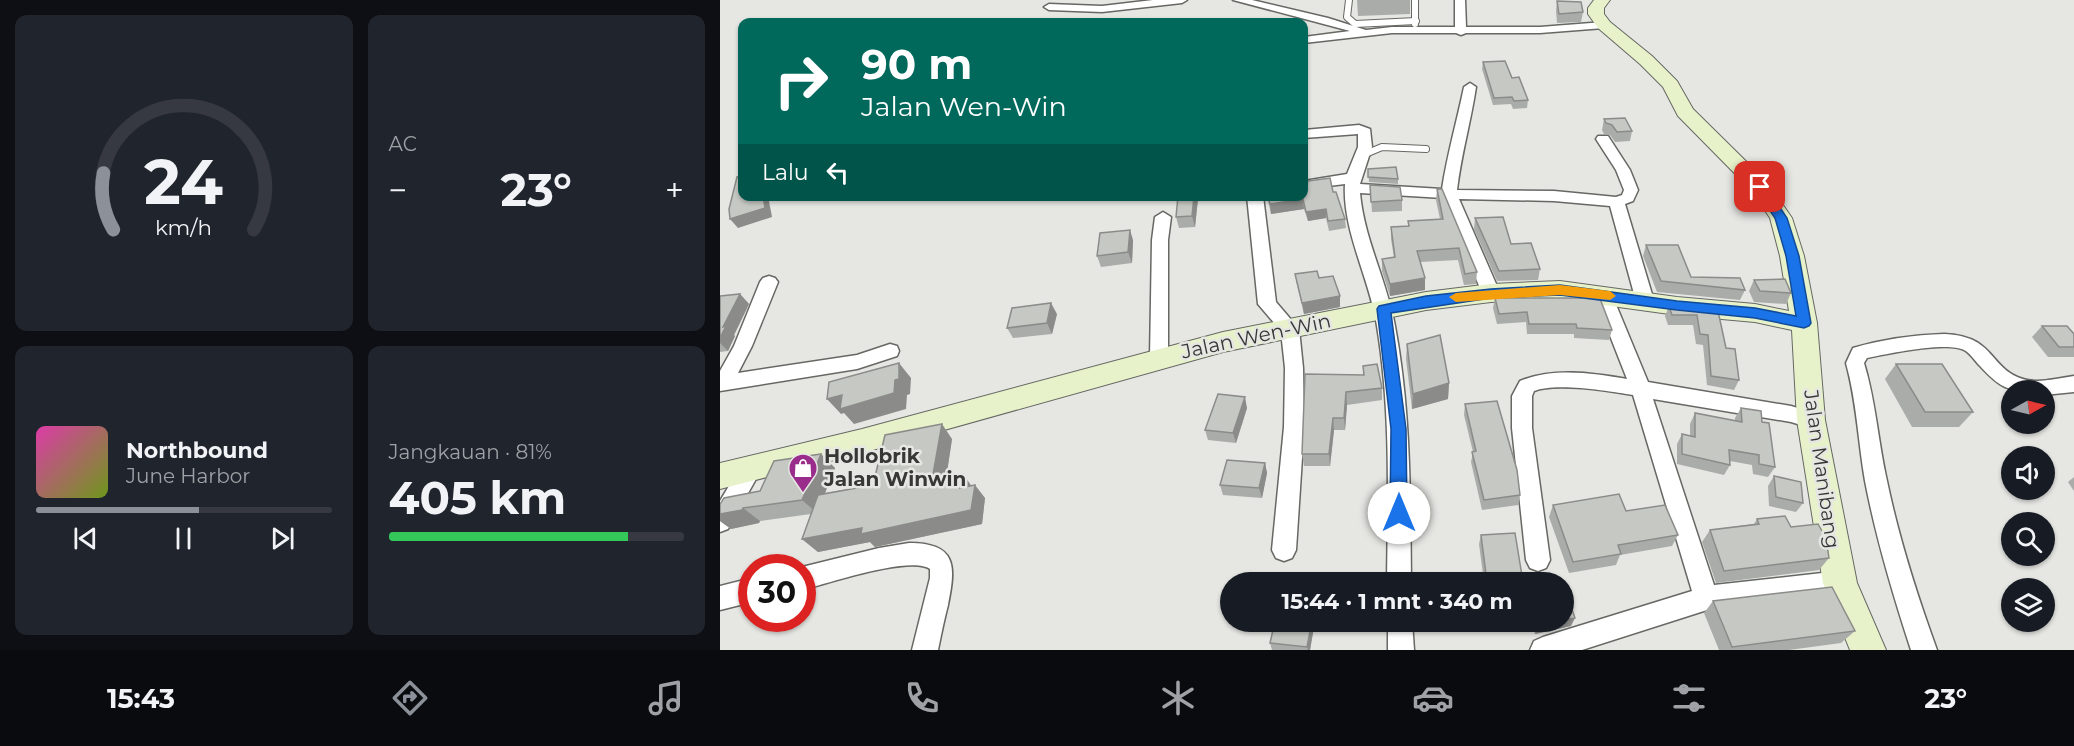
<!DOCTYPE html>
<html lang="id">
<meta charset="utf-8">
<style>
:root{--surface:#171b24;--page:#20242c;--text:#f1f3f6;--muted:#9ea1a6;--line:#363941;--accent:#8c9099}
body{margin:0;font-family:Montserrat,sans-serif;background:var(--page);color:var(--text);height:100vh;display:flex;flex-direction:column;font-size:22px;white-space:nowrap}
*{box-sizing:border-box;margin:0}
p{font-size:20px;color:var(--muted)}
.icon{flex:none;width:33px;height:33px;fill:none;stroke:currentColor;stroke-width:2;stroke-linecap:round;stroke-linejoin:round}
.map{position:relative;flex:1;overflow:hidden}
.details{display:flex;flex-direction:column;gap:15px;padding:15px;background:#0d0f14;width:720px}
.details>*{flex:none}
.guide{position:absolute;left:18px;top:18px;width:570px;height:183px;border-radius:12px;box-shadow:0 2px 4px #0004;background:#00695c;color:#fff;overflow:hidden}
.needle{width:39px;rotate:82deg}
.controls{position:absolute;left:1281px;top:380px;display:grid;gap:12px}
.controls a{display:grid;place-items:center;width:54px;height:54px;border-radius:50%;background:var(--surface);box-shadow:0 2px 4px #0004;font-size:30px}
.speed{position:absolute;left:18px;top:554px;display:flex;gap:12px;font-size:30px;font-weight:700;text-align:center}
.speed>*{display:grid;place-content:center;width:78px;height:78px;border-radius:50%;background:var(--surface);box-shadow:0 2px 4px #0004;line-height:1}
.speed .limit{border:9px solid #d22;background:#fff;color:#111}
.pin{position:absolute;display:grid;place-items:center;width:51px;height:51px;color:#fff;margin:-26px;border-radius:12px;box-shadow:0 3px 9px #0006}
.me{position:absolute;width:66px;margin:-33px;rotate:0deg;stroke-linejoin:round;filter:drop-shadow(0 0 4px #0008)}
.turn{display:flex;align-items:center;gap:21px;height:126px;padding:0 24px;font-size:27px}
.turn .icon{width:78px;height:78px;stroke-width:2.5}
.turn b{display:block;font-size:42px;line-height:51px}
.then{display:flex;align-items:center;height:57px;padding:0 24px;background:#0003;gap:12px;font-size:22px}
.big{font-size:45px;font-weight:700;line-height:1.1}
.details .tile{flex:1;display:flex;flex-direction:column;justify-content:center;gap:9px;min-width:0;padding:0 21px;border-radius:12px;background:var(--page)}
.details .dial{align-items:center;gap:0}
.dial svg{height:156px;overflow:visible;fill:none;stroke:var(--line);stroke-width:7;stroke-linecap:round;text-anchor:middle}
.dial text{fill:var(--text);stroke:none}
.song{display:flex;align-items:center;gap:18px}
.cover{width:72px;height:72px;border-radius:9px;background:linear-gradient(135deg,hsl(320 70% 55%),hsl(80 70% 35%))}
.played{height:6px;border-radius:3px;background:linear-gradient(90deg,var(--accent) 55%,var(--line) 55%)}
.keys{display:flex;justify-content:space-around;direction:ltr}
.heat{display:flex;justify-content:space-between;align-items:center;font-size:33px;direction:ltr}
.charge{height:9px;border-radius:4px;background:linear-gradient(90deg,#34c759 81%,var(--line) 0)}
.details .tiles{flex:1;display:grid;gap:15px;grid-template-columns:repeat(2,1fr)}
.trip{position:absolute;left:500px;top:572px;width:354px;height:60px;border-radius:30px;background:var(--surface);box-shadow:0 2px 4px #0004;font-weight:700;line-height:60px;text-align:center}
.tab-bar{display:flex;height:96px;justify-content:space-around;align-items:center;background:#090b0e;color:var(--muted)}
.tab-bar .icon{width:42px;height:42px}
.tab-bar .selected{color:var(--accent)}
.tab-bar b{font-size:27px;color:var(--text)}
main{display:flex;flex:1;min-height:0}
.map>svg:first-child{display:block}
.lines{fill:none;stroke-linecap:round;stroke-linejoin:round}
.lane-casing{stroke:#666864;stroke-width:8}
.street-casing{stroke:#666864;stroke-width:3}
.secondary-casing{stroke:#666864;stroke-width:2}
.lane{stroke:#fff;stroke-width:6}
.street{fill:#fff;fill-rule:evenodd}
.secondary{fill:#e7f2ca;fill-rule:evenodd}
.wall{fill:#aaaca9}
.shaded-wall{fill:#8b8c89}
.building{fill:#c6c8c4;stroke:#8b8c89;stroke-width:1.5}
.route{fill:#1a73e8;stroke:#114b97;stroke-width:1.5}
.slow{fill:#f59e0b}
.labels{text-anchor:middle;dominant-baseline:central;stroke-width:5;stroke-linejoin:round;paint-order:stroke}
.street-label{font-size:20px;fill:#373836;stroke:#e6e7e3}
.poi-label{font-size:20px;font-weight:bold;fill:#373836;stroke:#e6e7e3;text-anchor:start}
</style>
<main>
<section class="details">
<div class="tiles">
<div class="tile dial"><svg viewBox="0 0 100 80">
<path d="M14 69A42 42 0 1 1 86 69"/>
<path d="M14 69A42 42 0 0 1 9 40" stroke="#8c9099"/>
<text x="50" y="56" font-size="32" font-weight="700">24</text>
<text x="50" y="72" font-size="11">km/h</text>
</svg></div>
<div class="tile"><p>AC</p>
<div class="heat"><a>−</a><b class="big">23°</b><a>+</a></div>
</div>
<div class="tile">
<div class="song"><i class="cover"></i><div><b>Northbound</b><p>June Harbor</p></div></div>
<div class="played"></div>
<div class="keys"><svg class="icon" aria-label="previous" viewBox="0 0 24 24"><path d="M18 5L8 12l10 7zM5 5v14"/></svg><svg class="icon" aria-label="pause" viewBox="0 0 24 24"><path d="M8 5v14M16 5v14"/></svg><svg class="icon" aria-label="next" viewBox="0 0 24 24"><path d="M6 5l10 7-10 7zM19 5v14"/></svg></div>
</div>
<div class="tile"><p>Jangkauan · 81%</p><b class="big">405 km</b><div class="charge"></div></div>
</div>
</section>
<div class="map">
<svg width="1354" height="650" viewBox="0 0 1354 650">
<rect width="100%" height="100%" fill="#e6e7e3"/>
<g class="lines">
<!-- lane casing -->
<g class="lane-casing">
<g id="lane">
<path d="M629,0l-2,17 8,7 61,-3"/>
<path d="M695,0v24"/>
<path d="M643,155l19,-8 44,2"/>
</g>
</g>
<!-- street casing -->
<g class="street-casing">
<g id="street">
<path d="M433,0h34l-5,3 -80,9 -53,-2 -5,-3 5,-3 53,2z"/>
<path d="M513,0h19l76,18 38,12 26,-3h63v-27h10l1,27h74l64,-5 6,3 -6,3 -64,5h-74l-5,2 -5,-2h-64l-88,10v-6l46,-6z"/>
<path d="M750,83l6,4c-5,34 -15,68 -19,103l97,1 62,6 6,-2 2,-5 -8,-20 -20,-31 2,-3h10l22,34 8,20 -5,11 -8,3 29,97 -3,4 -6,2 -6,-2 -3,-4 -26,-95 -56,-5 -95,-2 41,94 -3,4h-12l-3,-4 -39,-95 -83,-5c4,46 27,88 35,133 16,85 15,170 16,256h-24c1,-86 4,-171 -10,-256 -7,-46 -35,-96 -32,-142l-41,5v-8l43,-7 11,-27v-13l-54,4v-8l55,-5 11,4 2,18 -12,37 82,5c5,-34 15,-68 22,-102z"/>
<path d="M527,196h16l13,106 23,27 4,39 1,59 -8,123 -4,8 -8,3 -8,-3 -4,-8 12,-123 1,-59 -4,-37 -23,-27z"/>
<path d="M443,212l8,5 -3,23v118l-2,5 -7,2 -7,-2 -2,-5 2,-118 3,-23z"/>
<path d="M49,276l6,2 3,4 -26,64 -14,27 119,-18 33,-11 7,2 2,5 -2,5 -40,13 -137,22v-20l14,-25 26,-64 3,-4z"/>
<path d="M883,289l6,2 3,4 36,87 143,24 27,8 3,6 -3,6 -7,2 -20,-6 -138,-23 61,186 126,-14 8,4 4,8 -4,8 -8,4 -133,15 -125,40h-52l4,-9 9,-4 149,-46 -59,-196c-24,-4 -78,-13 -99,-4l-2,5v32l18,132 -4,8 -8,3 -8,-3 -4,-8 -14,-132v-32l8,-15c33,-14 73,-8 107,-2l-33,-84 3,-4z"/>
<path d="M1224,334c52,2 44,34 79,45 15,5 35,-1 51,-3v16l-30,3v-5c-35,0 -39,3 -64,-24 -5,-5 -10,-13 -16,-16 -17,-9 -78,4 -97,8l-3,5c12,39 14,79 23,118 12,58 30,114 50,169h-26c-18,-55 -35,-112 -46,-169 -7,-39 -8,-79 -19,-118l7,-15c30,-9 61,-13 91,-14z"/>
<path d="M30,461l8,3 3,6 -33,59 -8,3v-31l22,-37z"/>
<path d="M189,543c48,0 47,23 39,62 -4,15 -7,30 -10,45h-26l18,-72v-9c-19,-14 -104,15 -128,21v-23l77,-19z"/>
<path d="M32,578v24l-32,8v-24z"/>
<path d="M668,621h24l2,29h-26z"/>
</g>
</g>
<!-- secondary casing -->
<g class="secondary-casing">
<path id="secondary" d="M874,0h16l-6,8v6l6,8 42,34 25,25 16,28 74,73 25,36 12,38 13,67 8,97 32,163 29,67h-36l-27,-67 -26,-163 -5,-90 -37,-8 -78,-7 -117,-16 -69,3 -65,8 -203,42 -361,101 -142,36v-26l142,-34 361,-97 203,-40 65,-8 69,-3 117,16 78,7 34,7 -9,-55 -10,-38 -18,-27 -74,-75 -15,-29 -23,-23 -42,-36 -10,-14v-6z"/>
</g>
<!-- lane -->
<use href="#lane" class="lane"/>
<!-- street -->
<use href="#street" class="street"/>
<!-- secondary -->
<use href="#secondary" class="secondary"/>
</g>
<!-- wall -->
<g class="wall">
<path d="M637,0h53v14l-52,2z"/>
<path d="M837,1l26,11 -2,10 -24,1 -1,-12z"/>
<path d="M763,62l29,16 16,22 -1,8 -14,1 -2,-5 -18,1 -11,-36z"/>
<path d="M884,119l28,12 -2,10 -15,1 -5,-7 -6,-1 -2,-4z"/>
<path d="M648,169l30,10v5l-29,-2z"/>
<path d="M650,185l32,15v11l-30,1z"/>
<path d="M717,189l40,83 -1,12 -12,1 -6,-25 -38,2 5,16v12l-35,6 -8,-25v-12l12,-1 -3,-19v-12l17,-1v-5l32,-2 -4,-19z"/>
<path d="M613,192l12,27 1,9 -17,3 -3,-13 -18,3 -4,-12 -33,5 -4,-18h35z"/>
<path d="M458,196h35v2l-15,1 -3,28 -16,1 -3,-11z"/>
<path d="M755,218l36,26 29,25 -2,11 -41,1 -23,-52z"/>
<path d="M413,240l-1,23 -31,4 -4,-11z"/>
<path d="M926,245l45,32 54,13 -5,10 -83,-8 -14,-36z"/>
<path d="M575,274l45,22v11l-36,7 -7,-29z"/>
<path d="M1034,280l37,13 -5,11 -32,-2 -5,-11z"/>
<path d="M20,294l9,10 -15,31 1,1 -7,15 -8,1v-56z"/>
<path d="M862,295l30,35 -3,10 -35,-2v-4h-47l-1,-12 -29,2 -4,-16 2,-10h87z"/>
<path d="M949,306l49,5 8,37 13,32 -5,10 -27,-5 -4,-40 -7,-1 -3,-19h-25l-3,-9z"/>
<path d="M337,314l-5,20 -39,4 -6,-10z"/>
<path d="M1322,326l32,8v23h-26l-16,-20z"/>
<path d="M687,344l42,39 -1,16 -36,10 -6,-50z"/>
<path d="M1176,364l77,48 -14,15h-47l-27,-48z"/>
<path d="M643,366l19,22v12l-35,5 -2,25h-11l-4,36h-26l-2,-12 3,-80 58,1z"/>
<path d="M745,404l55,91 -2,10 -36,5 -11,-48 2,-10 -9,-37z"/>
<path d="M527,408l-11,35 -28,-3 -3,-10z"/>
<path d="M1021,408l21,14 13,45 -7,10 -15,-3 -1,-9 -22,-4v4l-6,10 -47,-11v-20l5,-10 8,2v-12l5,-11 40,8v-3z"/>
<path d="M232,439l-6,38 25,8 14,13 -3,26 -107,23 -5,-5 -52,10 -16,-13 9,-25 -51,7 -1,2 -28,6 -11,-8 40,-30 61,-37 14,14 -10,25 48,-8z"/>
<path d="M545,463l2,10 -5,25 -39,-3 -3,-10z"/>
<path d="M1054,476l29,27 -7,9 -27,-6 -1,-20z"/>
<path d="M1354,477v14l-6,-9z"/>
<path d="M833,505l73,6 52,24 -6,11 -52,9 -4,10 -47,8 -20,-56z"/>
<path d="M1037,519l34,8 38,31 -10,12 -103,13 -14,-41 8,-12 44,-6z"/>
<path d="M761,535l42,47h-39l-5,-38z"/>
<path d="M993,601l142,30 -14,12 -52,7h-70l-15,-37z"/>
<path d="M595,621l-5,29h-38l-2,-7z"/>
<path d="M811,621h32l8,5 -36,8z"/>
</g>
<!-- shaded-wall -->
<g class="shaded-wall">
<path d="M43,196h5l4,21 -34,11 -8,-9z"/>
<path d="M474,196h3l1,3 -3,28 -3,-11z"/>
<path d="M583,199l1,10 -33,5 -1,-10z"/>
<path d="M606,209v9l-18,3 -2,-9z"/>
<path d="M410,230l3,10 -1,23 -4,-11z"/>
<path d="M705,278v12l-35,6v-12z"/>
<path d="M20,294l9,10 -15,31 1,1 -7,15 -8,-8v-5l3,-11z"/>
<path d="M620,296v11l-36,7 -2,-11z"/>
<path d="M331,303l6,11 -5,20 -5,-11z"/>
<path d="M179,363l12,15 -1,16 -3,1 -1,14 -52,15 -10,-11 -3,1 -14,-15 68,-19z"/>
<path d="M729,383l-1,16 -36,10 1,-15z"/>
<path d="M626,392l1,13 -2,25 -1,-12z"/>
<path d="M525,397l2,11 -11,35 -3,-10z"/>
<path d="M613,418l1,12 -4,36 -1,-12z"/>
<path d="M222,424l10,15 -8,54 -12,-13z"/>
<path d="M101,454l14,14 -18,45 -15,-13z"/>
<path d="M545,463l2,10 -5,25 -3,-10z"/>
<path d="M243,474l10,14h-13z"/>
<path d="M255,485l10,13 -3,26 -107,23 -5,-5 -52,10 -16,-13z"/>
<path d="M23,508l17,13 -1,2 -28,6 -11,-8v-7z"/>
<path d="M855,618l-4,8 -36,8 3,-8 25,-5v-1z"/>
<path d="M592,621h3l-5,29h-2l-1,-3z"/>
</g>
<!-- building -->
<g class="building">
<path d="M837,1l24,1 2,10 -24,2z"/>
<path d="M785,61l7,17 7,-1 9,23 -14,1 -2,-4 -18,1 -11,-36z"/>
<path d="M905,118l7,13 -15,1 -5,-7 -6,-2 -2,-4z"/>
<path d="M676,167l2,12 -30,-2v-8z"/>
<path d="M22,176v20h21l2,12 -35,11 -1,-10 8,-32z"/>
<path d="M610,178l3,14h3l9,27 -17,2 -2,-12 -20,3 -3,-13 -33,5 -2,-8h34l1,1 5,-16z"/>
<path d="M650,185l30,2 2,13 -31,2z"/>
<path d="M717,189h5l35,83 -12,2 -6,-26 -42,3 8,27 -35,6 -8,-25 13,-2 -4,-30 18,-1 -1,-5 35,-2z"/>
<path d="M458,196h16l-2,20 -16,1z"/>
<path d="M783,217l8,27 20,-1 9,26 -41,2 -24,-53z"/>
<path d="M410,230l-2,22 -31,4 3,-23z"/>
<path d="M926,245h32l13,32 49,1 5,12 -84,-9z"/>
<path d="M597,271l2,7 14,-2 7,20 -38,7 -7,-29z"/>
<path d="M1065,279l6,14 -31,-2 -6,-11z"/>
<path d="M20,294l-17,33 3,-1 -6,12v-42z"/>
<path d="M862,295l17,1 13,34 -35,-2 -1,-4h-47l-2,-12 -28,2 -4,-16h87z"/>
<path d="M331,303l-4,20 -40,5 5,-20z"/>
<path d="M949,306l49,5 8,37 9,1 4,31 -28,-4 -3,-41 -8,-1 -3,-19h-25z"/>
<path d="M1322,326h25l7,8v13h-15z"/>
<path d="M720,335l9,48 -36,11 -6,-50z"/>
<path d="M179,363v16l-4,1 -1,13 -54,16 2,-14 -15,4 2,-17z"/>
<path d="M657,364l5,24 -36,4 -2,26h-11l-4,36h-27l3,-80 59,1 -1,-9z"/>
<path d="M1176,364h46l31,48h-48z"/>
<path d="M498,394l27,3 -12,36 -28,-3z"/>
<path d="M777,401l20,69 3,25 -36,5 -12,-48 4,-1 -11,-47z"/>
<path d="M1021,408l20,3 1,11 7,1 6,44 -16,-3v-9l-30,-5 1,15 -48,-11v-20l13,3v-24l47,9z"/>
<path d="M222,424l-10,56 31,-6 -3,14 15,-3 -4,25 -110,24 1,-6 -60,11 16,-44 55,-10 12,-50z"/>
<path d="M101,454l-19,46 -59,8 -1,2 -22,4v-10l4,-6 36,-7 14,-30z"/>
<path d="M507,460l38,3 -6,25 -39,-3z"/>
<path d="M1054,476l27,6 2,21 -27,-6z"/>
<path d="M899,494l7,17 39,-6 13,30 -60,10 3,9 -48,8 -20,-57z"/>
<path d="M1065,516l6,11 27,-3 8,14 3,20 -105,13 -14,-41 49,-6 -2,-5z"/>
<path d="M795,533l8,49h-36l-6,-47z"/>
<path d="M1112,587l23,44 -123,16 -19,-46z"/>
<path d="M843,590h2l10,28 -12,2z"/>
<path d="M555,621h37l-5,26 -37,-4z"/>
<path d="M816,621h23l-21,5z"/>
</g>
<!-- route -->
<path class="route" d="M1040,183l4,1 23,34 12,38 12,67 -2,3 -5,2 -49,-10 -78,-8 -117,-15 -69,3 -100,15 15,116 1,84 -2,5 -6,2 -6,-2 -3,-5 1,-84 -14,-120 2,-3 47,-10 65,-7 69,-4 117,16 78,7 41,8 -10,-60 -11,-38 -21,-31z"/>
<!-- slow -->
<path class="slow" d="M840,285l50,6 6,5 -6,4 -50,-5 -104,7 -7,-5 7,-4z"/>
<!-- icons -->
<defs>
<g id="shop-pin" transform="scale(1.5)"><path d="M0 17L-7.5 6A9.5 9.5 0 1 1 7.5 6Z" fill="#9a2c8c" stroke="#e6e7e3"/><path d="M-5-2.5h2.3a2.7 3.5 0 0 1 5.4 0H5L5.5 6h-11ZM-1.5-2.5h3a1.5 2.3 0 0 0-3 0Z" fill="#fff"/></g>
</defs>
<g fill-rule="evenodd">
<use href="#shop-pin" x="83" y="468"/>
</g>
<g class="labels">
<!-- street labels -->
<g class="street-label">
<text transform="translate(536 336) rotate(-12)">Jalan Wen-Win</text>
<text transform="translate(1102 469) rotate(82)">Jalan Manibang</text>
</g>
<!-- poi labels -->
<g class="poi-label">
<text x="104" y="456">Hollobrik<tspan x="104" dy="23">Jalan Winwin</tspan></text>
</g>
</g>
</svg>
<div class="controls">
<a><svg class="needle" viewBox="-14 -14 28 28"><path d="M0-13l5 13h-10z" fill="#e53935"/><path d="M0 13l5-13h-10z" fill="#9ea1a6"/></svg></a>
<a><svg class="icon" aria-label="sound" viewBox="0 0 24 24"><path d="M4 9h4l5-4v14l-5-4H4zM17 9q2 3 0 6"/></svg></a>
<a><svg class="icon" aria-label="search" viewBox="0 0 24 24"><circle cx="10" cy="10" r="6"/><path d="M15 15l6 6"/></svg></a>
<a><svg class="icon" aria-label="layers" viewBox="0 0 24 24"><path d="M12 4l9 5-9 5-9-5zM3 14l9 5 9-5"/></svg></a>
</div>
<div class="speed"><div class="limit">30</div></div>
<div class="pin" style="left:1040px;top:187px;background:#d93025"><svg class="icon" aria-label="arrive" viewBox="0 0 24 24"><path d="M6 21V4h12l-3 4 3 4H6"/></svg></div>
<svg class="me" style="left:679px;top:513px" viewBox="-20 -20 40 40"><circle r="19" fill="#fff"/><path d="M0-13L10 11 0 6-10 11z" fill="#1a73e8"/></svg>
<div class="trip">15:44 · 1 mnt · 340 m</div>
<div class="guide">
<div class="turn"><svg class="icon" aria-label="right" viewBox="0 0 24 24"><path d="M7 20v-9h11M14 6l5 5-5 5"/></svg><div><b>90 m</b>Jalan Wen-Win</div></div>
<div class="then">Lalu<svg class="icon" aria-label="left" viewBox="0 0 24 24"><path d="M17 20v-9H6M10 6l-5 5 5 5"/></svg></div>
</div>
</div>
</main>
<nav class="tab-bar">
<b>15:43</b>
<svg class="icon selected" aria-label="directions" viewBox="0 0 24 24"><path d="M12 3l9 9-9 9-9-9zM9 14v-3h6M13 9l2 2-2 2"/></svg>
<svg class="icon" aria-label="music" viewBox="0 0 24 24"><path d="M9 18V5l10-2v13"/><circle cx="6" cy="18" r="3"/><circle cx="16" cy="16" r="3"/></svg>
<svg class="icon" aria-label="phone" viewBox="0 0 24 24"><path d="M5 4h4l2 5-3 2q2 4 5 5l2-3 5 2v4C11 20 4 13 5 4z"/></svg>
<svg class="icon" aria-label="climate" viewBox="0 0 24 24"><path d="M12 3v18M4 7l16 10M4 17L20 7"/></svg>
<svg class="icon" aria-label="car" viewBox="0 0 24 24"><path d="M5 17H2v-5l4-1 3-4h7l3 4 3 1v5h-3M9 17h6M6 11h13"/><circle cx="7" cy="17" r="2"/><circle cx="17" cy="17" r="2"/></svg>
<svg class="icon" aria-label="filters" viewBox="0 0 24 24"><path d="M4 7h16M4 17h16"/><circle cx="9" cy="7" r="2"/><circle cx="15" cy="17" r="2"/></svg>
<b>23°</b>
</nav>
